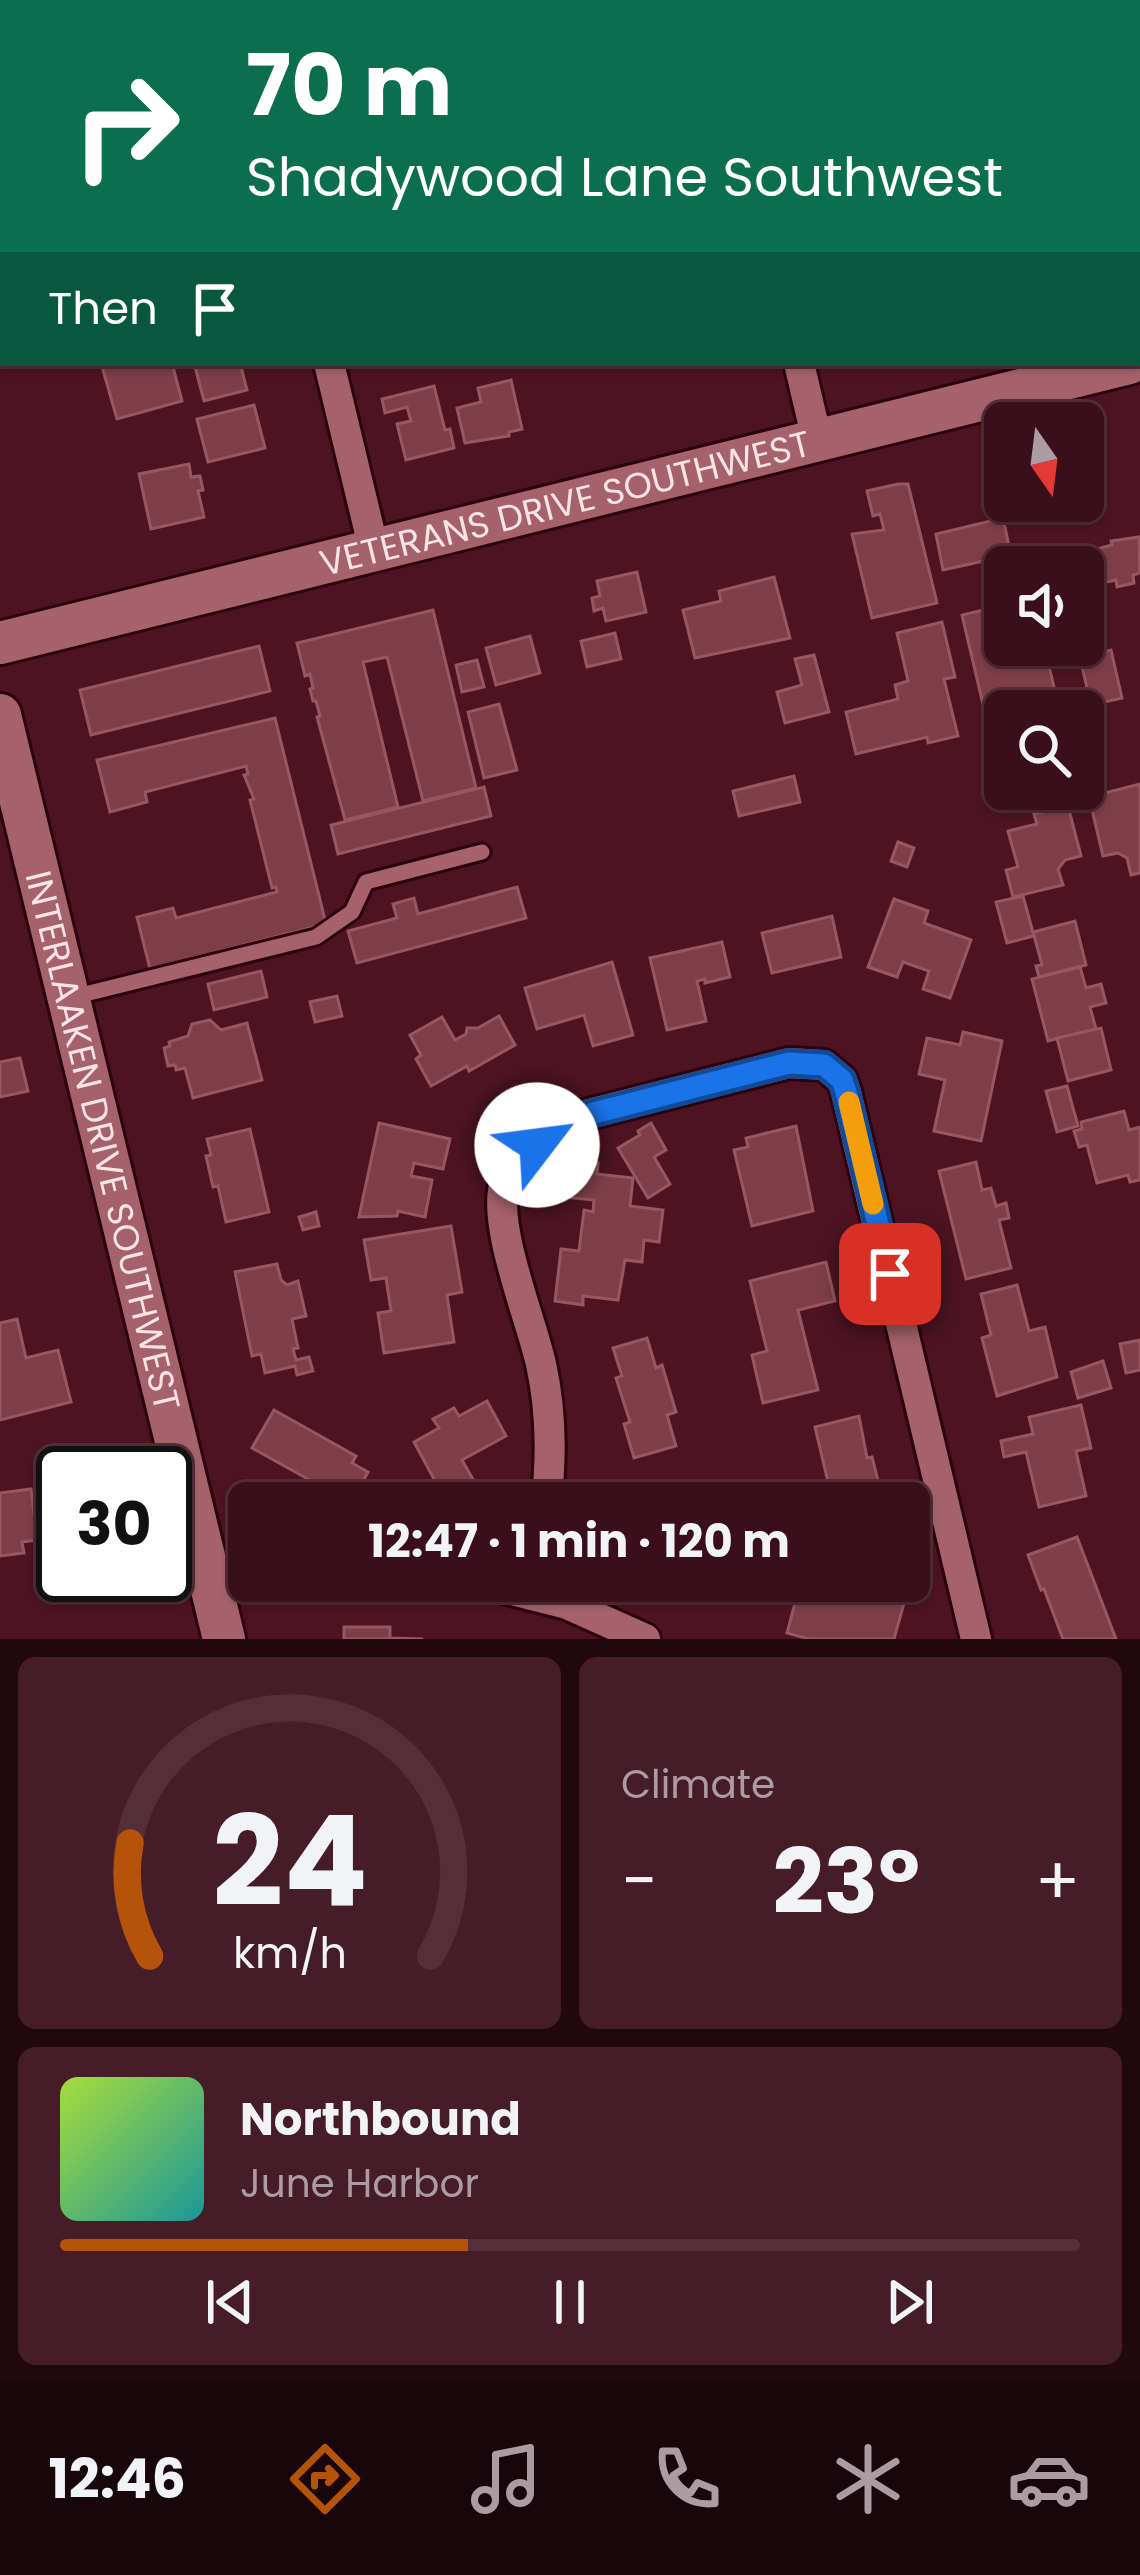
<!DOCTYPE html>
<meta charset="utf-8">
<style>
:root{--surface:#3a0e1a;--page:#451c27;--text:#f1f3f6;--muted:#ab9ca2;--line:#542e39;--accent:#b45309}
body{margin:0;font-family:Poppins,sans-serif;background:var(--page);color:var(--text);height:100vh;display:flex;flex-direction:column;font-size:45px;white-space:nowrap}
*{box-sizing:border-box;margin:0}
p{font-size:39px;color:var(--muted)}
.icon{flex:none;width:66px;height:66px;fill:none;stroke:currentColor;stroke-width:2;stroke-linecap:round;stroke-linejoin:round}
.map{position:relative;height:1639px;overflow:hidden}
.panel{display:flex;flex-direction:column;gap:18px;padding:18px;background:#20080e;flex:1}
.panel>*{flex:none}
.guide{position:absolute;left:0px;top:0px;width:1140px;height:366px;box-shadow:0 3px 9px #0004,0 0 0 3px var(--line);background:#0b6e4f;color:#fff;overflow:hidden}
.needle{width:78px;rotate:166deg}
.fabs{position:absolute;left:984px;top:402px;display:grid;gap:24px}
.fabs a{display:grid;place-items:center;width:120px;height:120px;border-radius:18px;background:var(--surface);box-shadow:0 3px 9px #0004,0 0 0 3px var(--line);font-size:60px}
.speed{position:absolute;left:36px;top:1446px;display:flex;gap:24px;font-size:60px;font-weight:700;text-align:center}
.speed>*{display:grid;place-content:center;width:156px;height:156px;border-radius:50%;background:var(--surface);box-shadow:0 3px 9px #0004,0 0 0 3px var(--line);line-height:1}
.speed .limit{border:6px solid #111;border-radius:18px;background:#fff;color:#111}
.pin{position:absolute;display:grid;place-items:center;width:102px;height:102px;color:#fff;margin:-51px;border-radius:24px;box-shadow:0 6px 18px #0006}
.me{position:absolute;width:132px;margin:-66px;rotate:60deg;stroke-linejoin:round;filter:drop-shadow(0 0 9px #0008)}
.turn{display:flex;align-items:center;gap:42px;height:252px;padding:0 48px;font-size:54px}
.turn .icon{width:156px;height:156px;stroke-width:2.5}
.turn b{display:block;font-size:84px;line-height:102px}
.then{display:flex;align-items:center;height:114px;padding:0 48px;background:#0003;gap:24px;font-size:45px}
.big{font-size:90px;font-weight:700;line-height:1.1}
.panel .widget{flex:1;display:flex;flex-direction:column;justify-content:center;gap:18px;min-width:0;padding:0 42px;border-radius:18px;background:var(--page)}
.panel .dial{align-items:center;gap:0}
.dial svg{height:312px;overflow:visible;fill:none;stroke:var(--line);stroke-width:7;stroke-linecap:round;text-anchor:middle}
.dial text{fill:var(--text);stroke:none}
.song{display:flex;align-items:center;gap:36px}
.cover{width:144px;height:144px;border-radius:18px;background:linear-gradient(135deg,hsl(80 70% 55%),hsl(180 70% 35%))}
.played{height:12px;border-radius:6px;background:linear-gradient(90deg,var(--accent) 40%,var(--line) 40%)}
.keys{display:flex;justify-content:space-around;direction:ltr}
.heat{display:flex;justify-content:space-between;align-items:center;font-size:66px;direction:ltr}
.panel .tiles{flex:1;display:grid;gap:18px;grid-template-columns:1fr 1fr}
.widget:last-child{grid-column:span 2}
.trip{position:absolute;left:228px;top:1482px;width:702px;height:120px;border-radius:18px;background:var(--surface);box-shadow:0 3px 9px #0004,0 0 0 3px var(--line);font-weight:700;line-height:120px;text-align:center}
.tabs{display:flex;height:192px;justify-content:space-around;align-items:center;background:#17060a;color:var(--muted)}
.tabs .icon{width:84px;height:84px}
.tabs .active{color:var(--accent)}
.tabs b{font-size:54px;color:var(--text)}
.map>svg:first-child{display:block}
.building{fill:#7d3e4a;stroke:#975661;stroke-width:3}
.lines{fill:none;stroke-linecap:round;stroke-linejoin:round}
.lane-casing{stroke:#2b020d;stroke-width:21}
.street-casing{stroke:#2b020d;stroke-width:36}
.secondary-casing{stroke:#2b020d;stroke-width:48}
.lane{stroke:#a5626d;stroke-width:15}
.street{stroke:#a5626d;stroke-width:30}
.secondary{stroke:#a5626d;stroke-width:42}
.route-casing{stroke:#114b97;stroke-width:30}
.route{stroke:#1a73e8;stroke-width:21}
.slow{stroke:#f59e0b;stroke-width:21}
.labels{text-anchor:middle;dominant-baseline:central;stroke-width:12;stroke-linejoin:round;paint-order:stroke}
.street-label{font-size:36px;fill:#fbe3e6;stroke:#410718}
</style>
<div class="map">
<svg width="1140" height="1639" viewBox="0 0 1140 1639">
<rect width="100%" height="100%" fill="#4d1322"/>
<!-- building -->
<g class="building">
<path d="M101,363h71l10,38 -65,18z"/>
<path d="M194,363h46l7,27 -43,11z"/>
<path d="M511,380l11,49 -13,3v4l-44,7 -8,-35 24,-6 -3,-14z"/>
<path d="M434,386l11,44 5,-1 4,19 -48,12 -9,-36 14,-3 -4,-14 -22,6 -3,-14z"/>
<path d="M254,405l11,43 -57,14 -11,-43z"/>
<path d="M189,464l2,13 9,-1 3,14 -5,1 6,26 -53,12 -12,-55z"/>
<path d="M898,484h10l29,119 -65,15 -20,-84 32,-4 -4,-16 -7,2 -6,-25z"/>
<path d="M1003,518l8,37 -68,15 -7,-36z"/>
<path d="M1139,537l1,36 -7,2 1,8 -17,4 -1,-7 -19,4 -8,-33 23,-6 -1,-4z"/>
<path d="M637,572l9,40 -40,9 -3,-13 -9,3 -2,-13 8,-2 -3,-15z"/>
<path d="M774,577l16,61 -95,20 -12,-48 38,-9 -2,-10z"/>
<path d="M996,607l7,43 41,-5 14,59 -5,2 2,5h-22l-2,-9 -45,15 -24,-102z"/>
<path d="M433,610l43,178 -53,13 -36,-144 -24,5 35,145 -53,13 -28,-103 3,-1 -4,-15h-3l-3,-12 3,-1 -3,-14 -5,2 -8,-33z"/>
<path d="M942,622l13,55 -11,2 14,57 -30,7 -1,-6 -71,17 -10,-42 52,-13 -3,-14 13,-4 -11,-48z"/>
<path d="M615,633l6,26 -34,8 -6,-26z"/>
<path d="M530,636l10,37 -44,12 -10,-37z"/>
<path d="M259,646l11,45 -179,44 -11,-45z"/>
<path d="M1111,650l11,48 -31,7 -11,-47z"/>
<path d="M814,655l15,57 -44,11 -8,-31 25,-7 -7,-26z"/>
<path d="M477,660l7,27 -22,5 -6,-27z"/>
<path d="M499,704l18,66 -33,8 -16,-66z"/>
<path d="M275,718l51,206 -176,45 -13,-52 36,-9 3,10 101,-26 -1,-5 -4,1 -22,-88 4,-1 -10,-24 4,-1 -2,-8 -101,26 2,10 -37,10 -13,-52z"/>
<path d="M794,776l6,26 -61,14 -6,-25z"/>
<path d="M1140,784v89l-9,2 -4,-17 -9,-5 -15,3 -14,-59z"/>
<path d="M484,787l7,29 -153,38 -7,-29z"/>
<path d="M1068,806l13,50 -16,4 -7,9 5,16 -50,12 -7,-27 12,-3 -10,-36 29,-7 -3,-10z"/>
<path d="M898,842l16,6 -7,19 -16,-6z"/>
<path d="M517,887l9,31 -169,45 -9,-32 49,-13 -4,-14 21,-6 4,16z"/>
<path d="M1023,896l11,40 -27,7 -11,-41z"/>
<path d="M894,899l34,12 -4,12 47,17 -21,58 -27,-9 6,-18 -26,-9 -6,15 -29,-10z"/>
<path d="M832,916l9,41 -69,16 -10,-40z"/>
<path d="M1075,921l11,44 -47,12 -3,-11 6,-1 -9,-33z"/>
<path d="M722,942l8,35 -25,6v-4l-8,2 9,40 -39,9 -17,-72z"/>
<path d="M612,962l21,73 -40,11 -9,-31 -47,14 -12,-41z"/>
<path d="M1080,967l6,21 15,-4 5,19 -16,4 6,22 -48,12 -16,-62z"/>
<path d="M261,971l6,26 -53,13 -6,-26z"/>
<path d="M337,996l5,20 -27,6 -5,-20z"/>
<path d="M499,1016l16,29 -46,26 -2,-5 -36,20 -15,-27 5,-4 -11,-20 32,-18 13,23 11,-6 1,-6h11z"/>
<path d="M210,1020l11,10 26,-7 15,57 -69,18 -8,-30 -9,2 -1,-5 -7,1 -4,-18 6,-2 -1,-4 19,-6 4,-12z"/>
<path d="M1101,1028l10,42 -43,11 -11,-43z"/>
<path d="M963,1032l39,9 -21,100 -47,-10 11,-51 -26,-6 8,-36 33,7z"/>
<path d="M20,1058l8,33 -28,6v-35z"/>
<path d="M1067,1086l11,40 -21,6 -11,-41z"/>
<path d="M1124,1111l5,19 11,-3v53l-10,2 -2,-7 -31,8 -10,-38 -8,2 -5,-16 8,-2 -1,-7z"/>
<path d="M379,1123l71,16 -7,30 -29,-6 -3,13 21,4 -7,37 -27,-6 -1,5 -38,1z"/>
<path d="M651,1123l15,27 -12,7 16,27 -22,14 -30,-50 22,-13 -2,-4z"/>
<path d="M796,1126l17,85 -61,15 -18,-76 14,-3 -2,-9z"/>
<path d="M250,1129l19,83 -43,10 -8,-36 -5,1 -7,-31 5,-1 -4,-16z"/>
<path d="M579,1161l19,2 -1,11 36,4 -3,28 33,4 -4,32 -15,-2 -2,22 -17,-2 -7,40 -35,-4v9l-28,-4 6,-52 18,2 5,-41 9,2 1,-12 -30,-3 3,-20 11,1z"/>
<path d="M976,1162l6,28 9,-2 5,18 10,-3 3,15 -10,2 12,48 -45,11 -27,-108z"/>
<path d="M316,1212l3,14 -16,4 -4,-13z"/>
<path d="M451,1226l11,66 -15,3 7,47 -70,11 -6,-40 13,-2 -5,-33 -15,2 -7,-40z"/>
<path d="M826,1262l9,39 -37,9 20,80 -55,13 -11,-48 15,-4 -17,-70z"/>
<path d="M277,1264l4,16 6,5 11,-4 8,35 -14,3 6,29 -5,1 3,11 13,-3 4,14 -16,4 -2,-9 -30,7 -4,-19 -9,2 -17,-84z"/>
<path d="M1017,1285l12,46 16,-4 12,50 -60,19 -15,-58 9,-3 -10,-41z"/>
<path d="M17,1319l9,39 32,-8 13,52 -71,18v-97z"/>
<path d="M647,1338l9,30 6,-3 14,47 -9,3 9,31 -42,12 -10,-34 6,-2 -14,-44 6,-2 -9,-28z"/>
<path d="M1140,1340v30l-14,3 -6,-29z"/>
<path d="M1103,1361l8,27 -33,10 -7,-26z"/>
<path d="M487,1401l19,35 -44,24 17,30 -32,13 -33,-61 25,-14 -6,-9 21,-11 5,8z"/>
<path d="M1081,1405l10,43 -15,3 10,45 -47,11 -13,-55 -22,5 -3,-16 32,-7 -4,-17z"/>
<path d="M274,1410l82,46 -4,7 16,9 -17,31 -99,-55z"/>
<path d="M859,1416l8,42 5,-1 8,31 -5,1 3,14h-45l-18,-76z"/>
<path d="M31,1489l6,51 -15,2 2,11 -24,3v-63z"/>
<path d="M685,1489l33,14h-39z"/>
<path d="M1077,1537l39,102h-53l-19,-50 -3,1 -13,-35z"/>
<path d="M831,1584l73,19 -10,36h-85l-22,-6 12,-45 29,8z"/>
<path d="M344,1627h46v11l33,1h-79z"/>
</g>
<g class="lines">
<!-- lane casing -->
<g class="lane-casing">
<path id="lane" d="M73,997l243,-60 36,-25 14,-30 116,-30"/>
</g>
<!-- street casing -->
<g class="street-casing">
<g id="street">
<path d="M241,0v3"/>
<path d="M715,0l1,3"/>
<path d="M329,363l45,187"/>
<path d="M799,363l18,77"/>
<path d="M546,1503c6,-47 5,-93 -5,-139 -10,-45 -50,-141 -36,-182 11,-33 54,-57 84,-68l200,-51 35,2 18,15 4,12 130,547"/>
<path d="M206,1571h43"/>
<path d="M476,1581l91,23 78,35"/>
</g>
</g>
<!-- secondary casing -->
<g class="secondary-casing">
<g id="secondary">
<path id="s1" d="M0,643l1129,-280"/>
<path id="s2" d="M0,715l224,924"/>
</g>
</g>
<!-- lane -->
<use href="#lane" class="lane"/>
<!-- street -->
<use href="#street" class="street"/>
<!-- secondary -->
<use href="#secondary" class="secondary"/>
</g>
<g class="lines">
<!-- route casing -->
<g class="route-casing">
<path id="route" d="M537,1145l23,-21 30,-10 199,-51 35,2 18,15 4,12 44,182"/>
</g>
<!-- route -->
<use href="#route" class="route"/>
<!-- slow -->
<path class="slow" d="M849,1102l24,102"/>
</g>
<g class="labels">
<!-- street labels -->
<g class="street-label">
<text stroke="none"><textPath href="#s1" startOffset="582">VETERANS DRIVE SOUTHWEST</textPath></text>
<text stroke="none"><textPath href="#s2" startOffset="438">INTERLAAKEN DRIVE SOUTHWEST</textPath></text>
</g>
</g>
</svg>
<div class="fabs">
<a><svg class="needle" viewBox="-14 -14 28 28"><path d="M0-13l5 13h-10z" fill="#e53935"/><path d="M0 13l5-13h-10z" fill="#ab9ca2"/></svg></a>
<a><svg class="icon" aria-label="sound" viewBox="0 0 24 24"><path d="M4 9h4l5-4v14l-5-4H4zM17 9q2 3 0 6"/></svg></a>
<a><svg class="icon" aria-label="search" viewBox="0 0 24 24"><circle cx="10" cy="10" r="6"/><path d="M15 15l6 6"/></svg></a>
</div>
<div class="speed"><div class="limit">30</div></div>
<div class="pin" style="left:890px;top:1274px;background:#d93025"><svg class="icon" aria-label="arrive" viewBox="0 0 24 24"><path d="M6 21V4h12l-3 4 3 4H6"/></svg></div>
<svg class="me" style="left:537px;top:1145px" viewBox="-20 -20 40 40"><circle r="19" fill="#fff"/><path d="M0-13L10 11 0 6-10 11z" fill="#1a73e8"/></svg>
<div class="trip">12:47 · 1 min · 120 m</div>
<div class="guide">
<div class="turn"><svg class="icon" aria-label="right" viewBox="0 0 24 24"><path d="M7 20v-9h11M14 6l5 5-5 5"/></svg><div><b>70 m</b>Shadywood Lane Southwest</div></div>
<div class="then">Then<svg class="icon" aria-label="arrive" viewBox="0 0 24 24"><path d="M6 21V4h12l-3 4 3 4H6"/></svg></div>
</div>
</div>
<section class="panel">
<div class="tiles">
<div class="widget dial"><svg viewBox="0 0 100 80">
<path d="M14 69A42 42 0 1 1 86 69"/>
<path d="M14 69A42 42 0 0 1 9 40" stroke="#b45309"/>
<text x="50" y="56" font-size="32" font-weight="700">24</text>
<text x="50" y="72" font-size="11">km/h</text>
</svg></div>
<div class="widget"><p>Climate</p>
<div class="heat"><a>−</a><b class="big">23°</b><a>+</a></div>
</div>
<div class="widget">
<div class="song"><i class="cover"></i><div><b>Northbound</b><p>June Harbor</p></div></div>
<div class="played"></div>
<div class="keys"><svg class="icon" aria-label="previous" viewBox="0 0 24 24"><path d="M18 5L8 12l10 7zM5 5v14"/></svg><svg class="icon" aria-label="pause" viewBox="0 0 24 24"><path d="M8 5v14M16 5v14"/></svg><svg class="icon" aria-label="next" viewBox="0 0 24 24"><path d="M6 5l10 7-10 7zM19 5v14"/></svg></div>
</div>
</div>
</section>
<nav class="tabs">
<b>12:46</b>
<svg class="icon active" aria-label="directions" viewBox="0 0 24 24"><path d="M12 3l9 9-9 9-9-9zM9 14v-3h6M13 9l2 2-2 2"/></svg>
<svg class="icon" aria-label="music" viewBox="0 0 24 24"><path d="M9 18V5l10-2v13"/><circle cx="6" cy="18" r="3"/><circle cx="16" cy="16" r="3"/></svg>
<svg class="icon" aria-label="phone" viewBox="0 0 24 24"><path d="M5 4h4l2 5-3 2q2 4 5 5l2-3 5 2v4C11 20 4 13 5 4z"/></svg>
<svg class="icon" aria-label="climate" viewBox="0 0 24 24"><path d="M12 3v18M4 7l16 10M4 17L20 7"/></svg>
<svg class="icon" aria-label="car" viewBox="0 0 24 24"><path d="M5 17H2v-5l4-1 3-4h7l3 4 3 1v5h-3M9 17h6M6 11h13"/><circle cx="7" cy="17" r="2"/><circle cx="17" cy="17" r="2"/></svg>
</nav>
